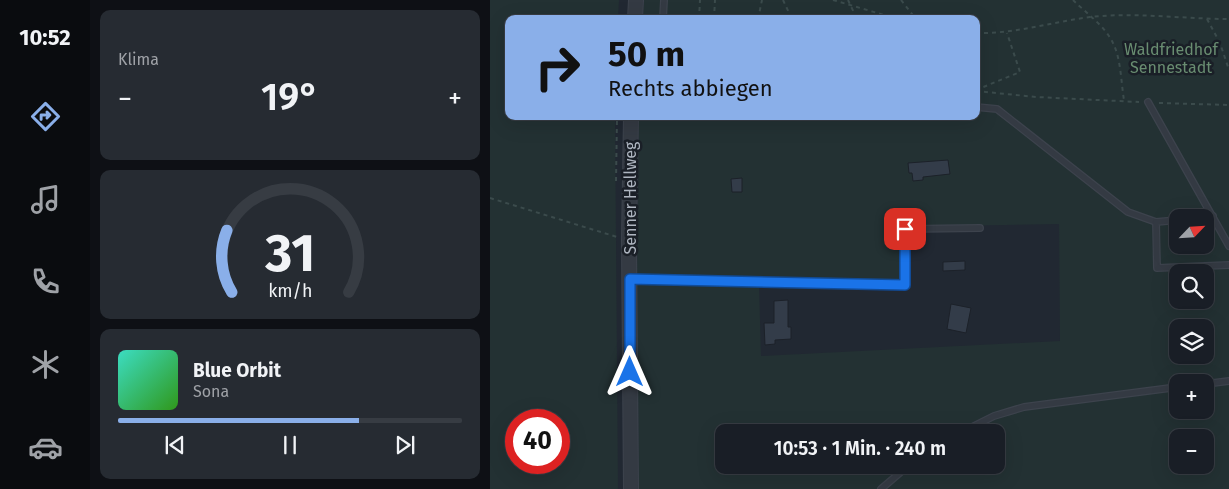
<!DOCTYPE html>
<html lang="de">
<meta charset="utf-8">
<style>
:root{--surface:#191e26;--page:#262b32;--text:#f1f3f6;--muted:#9fa2a7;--line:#373c43;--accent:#8aafe9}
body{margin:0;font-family:"Fira Sans",sans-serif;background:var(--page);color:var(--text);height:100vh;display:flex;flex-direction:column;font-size:19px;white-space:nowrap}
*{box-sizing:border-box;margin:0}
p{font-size:16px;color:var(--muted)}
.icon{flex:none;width:28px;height:28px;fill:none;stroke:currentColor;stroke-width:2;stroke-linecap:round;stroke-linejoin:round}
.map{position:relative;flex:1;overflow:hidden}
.drawer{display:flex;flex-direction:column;gap:10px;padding:10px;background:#0e1015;width:400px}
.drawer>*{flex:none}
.guide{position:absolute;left:15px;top:15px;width:475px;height:105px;border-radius:10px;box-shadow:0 5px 20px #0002,0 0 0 1px var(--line);background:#8aafe9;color:#111;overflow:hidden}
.needle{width:32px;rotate:65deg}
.fabs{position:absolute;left:679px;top:209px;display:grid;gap:10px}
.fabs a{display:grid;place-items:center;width:45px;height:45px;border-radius:10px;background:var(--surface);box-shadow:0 5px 20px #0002,0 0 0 1px var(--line);font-size:25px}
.speed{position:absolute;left:15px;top:409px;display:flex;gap:10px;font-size:25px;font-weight:700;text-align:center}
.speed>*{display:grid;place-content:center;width:65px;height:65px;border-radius:50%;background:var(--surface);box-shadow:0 5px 20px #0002,0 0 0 1px var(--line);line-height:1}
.speed .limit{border:8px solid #d22;background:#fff;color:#111}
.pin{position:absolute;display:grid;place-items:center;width:42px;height:42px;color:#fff;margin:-21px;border-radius:10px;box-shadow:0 2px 8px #0006}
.me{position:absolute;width:55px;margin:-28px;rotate:0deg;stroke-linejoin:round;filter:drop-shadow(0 0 4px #0008)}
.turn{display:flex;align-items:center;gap:18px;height:105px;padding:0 20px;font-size:22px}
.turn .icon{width:65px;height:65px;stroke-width:2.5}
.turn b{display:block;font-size:35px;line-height:42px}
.big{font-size:38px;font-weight:600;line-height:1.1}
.drawer .tile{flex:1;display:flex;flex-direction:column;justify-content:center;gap:8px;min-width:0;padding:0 18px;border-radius:10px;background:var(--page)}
.drawer .dial{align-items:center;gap:0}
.dial svg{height:130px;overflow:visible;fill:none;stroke:var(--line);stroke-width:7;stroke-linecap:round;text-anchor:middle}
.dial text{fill:var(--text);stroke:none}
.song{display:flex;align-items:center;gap:15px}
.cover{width:60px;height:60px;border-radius:8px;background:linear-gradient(135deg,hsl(170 70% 55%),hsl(110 70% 35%))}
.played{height:5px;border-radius:2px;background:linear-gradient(90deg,var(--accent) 70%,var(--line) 70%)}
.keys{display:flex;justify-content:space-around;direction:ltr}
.heat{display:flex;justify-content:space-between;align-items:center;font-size:28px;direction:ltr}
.trip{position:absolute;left:225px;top:424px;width:290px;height:50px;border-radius:10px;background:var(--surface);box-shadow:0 5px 20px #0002,0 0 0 1px var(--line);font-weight:600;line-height:50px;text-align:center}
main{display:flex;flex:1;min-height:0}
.tab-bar{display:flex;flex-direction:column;width:90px;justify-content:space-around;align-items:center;background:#0a0c0f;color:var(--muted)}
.tab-bar .icon{width:35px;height:35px}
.tab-bar .on{color:var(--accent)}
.tab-bar b{font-size:22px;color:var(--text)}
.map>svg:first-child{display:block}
.green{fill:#233133;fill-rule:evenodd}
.building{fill:#333c49;stroke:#1c2129}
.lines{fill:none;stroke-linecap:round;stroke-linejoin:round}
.service-casing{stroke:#3d434d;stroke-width:8}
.tertiary-casing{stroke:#3d434d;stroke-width:16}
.path{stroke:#3b4b4c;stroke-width:2;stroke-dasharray:4 4;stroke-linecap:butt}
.service{stroke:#343a43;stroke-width:5.5}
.tertiary{stroke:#343a43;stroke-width:14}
.route-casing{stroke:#114b97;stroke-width:12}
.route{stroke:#1a73e8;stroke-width:9}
.labels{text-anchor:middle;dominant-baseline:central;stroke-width:5;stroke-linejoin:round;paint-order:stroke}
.park-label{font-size:16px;fill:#698d71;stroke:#1a1f27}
.street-label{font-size:16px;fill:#aeb5c0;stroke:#1a1f27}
</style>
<main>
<nav class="tab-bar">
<b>10:52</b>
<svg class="icon on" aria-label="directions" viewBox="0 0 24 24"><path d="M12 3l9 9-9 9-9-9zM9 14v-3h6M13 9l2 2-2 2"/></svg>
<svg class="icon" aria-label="music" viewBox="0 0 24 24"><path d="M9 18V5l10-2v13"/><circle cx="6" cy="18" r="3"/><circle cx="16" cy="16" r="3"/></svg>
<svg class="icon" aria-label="phone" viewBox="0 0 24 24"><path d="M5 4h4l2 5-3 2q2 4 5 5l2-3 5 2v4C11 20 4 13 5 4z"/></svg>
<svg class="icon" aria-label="climate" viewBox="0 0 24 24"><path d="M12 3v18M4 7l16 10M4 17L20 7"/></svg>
<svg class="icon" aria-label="car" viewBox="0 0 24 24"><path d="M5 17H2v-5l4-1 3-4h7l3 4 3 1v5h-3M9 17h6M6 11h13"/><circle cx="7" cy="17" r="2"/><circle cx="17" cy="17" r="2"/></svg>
</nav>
<section class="drawer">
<div class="tile"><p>Klima</p>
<div class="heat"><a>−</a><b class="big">19°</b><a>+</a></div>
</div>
<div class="tile dial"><svg viewBox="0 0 100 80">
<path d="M14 69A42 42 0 1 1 86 69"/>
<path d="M14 69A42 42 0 0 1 11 31" stroke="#8aafe9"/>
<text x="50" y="56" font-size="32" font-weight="700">31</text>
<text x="50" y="72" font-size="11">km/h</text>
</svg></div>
<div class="tile">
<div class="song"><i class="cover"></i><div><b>Blue Orbit</b><p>Sona</p></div></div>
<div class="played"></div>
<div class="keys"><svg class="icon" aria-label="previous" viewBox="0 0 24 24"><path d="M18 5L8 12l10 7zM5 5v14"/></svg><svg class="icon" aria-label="pause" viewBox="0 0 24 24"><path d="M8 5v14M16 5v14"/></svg><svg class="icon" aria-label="next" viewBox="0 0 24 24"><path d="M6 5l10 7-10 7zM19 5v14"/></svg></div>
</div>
</section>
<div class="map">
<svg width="739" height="489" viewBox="0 0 739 489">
<rect width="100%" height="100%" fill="#212832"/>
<!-- green -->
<g class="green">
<path d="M0,0h129l-1,19h-109v97h106l3,373h-128zM26,420h43v42h-43z"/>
<path d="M154,0h585v489h-590l-2,-206 122,2 2,71 299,-15 -1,-117 -158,3 -1,56 -263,-6 2,-161h337v-97h-333zM688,218h27v27h-27zM688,272h27v28h-27zM688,328h27v27h-27zM688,382h27v28h-27zM234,432h272v33h-272zM688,438h27v27h-27z"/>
</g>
<!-- building -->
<g class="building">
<path d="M458,160l2,14 -27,3v3l-10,1 -1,-8h-3l-1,-10z"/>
<path d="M252,178v14h-10l-1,-13z"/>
<path d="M475,261v9l-22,1v-9z"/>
<path d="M298,300v27h3v12l-16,1v4l-10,1 -1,-22h10v-22z"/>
<path d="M461,304l20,4 -5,25 -19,-4z"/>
</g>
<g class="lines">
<!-- service casing -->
<g class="service-casing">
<g id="service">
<path d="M173,19l1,-19"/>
<path d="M658,102l81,144"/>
<path d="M486,107l21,2 131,103 28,10"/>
<path d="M706,218l17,-2"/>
<path d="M688,220l-22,2 1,46 72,-3"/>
<path d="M140,279l275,6v-56l75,-1"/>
<path d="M715,384l24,-3"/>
<path d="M472,432l32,-16 30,-9 154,-20"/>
<path d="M391,489l28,-24"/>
</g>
</g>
<!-- tertiary casing -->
<g class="tertiary-casing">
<g id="tertiary">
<path d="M145,19l1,-19"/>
<path d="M141,489l-2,-249 2,-124"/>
</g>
</g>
<!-- path -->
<g class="path">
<path d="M293,0l9,19"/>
<path d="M343,0l65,19"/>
<path d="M358,0l9,19"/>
<path d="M411,0l15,19"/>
<path d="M583,0c13,13 32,26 40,43 8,16 8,39 11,57"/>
<path d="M209,19l1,-19"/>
<path d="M224,19l1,-19"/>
<path d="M268,19l4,-19"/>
<path d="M717,19l13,24 9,27"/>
<path d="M486,33c39,1 76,-11 114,-16 46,-5 93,2 139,2"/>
<path d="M486,90l44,-18 -13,-39"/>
<path d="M486,91l60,6 103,5"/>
<path d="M669,103l70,2"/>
<path d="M126,181l1,-65"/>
<path d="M0,198l127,39"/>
</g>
<!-- service -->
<use href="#service" class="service"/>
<!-- tertiary -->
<use href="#tertiary" class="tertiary"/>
</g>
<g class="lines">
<!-- route casing -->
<g class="route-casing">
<path id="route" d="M140,372v-93l275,6v-56"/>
</g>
<!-- route -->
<use href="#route" class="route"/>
</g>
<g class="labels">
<!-- park labels -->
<g class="park-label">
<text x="681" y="49">Waldfriedhof<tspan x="681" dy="18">Sennestadt</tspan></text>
</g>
<!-- street labels -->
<g class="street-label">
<text transform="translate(140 198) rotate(-90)">Senner Hellweg</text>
</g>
</g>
</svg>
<div class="fabs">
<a><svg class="needle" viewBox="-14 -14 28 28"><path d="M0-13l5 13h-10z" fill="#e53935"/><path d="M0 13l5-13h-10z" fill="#9fa2a7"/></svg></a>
<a><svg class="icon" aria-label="search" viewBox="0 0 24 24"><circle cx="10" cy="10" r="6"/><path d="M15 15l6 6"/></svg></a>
<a><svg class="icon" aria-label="layers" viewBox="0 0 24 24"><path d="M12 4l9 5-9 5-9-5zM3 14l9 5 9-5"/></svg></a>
<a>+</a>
<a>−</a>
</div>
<div class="speed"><div class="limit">40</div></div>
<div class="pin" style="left:415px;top:229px;background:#d93025"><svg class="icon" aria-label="arrive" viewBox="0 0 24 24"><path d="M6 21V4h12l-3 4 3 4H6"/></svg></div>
<svg class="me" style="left:140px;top:372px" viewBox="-20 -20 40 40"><path d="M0-17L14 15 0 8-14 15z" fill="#1a73e8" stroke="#fff" stroke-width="4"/></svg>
<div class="trip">10:53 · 1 Min. · 240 m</div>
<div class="guide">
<div class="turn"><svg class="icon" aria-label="right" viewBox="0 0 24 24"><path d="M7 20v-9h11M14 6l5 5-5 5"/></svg><div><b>50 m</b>Rechts abbiegen</div></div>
</div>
</div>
</main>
